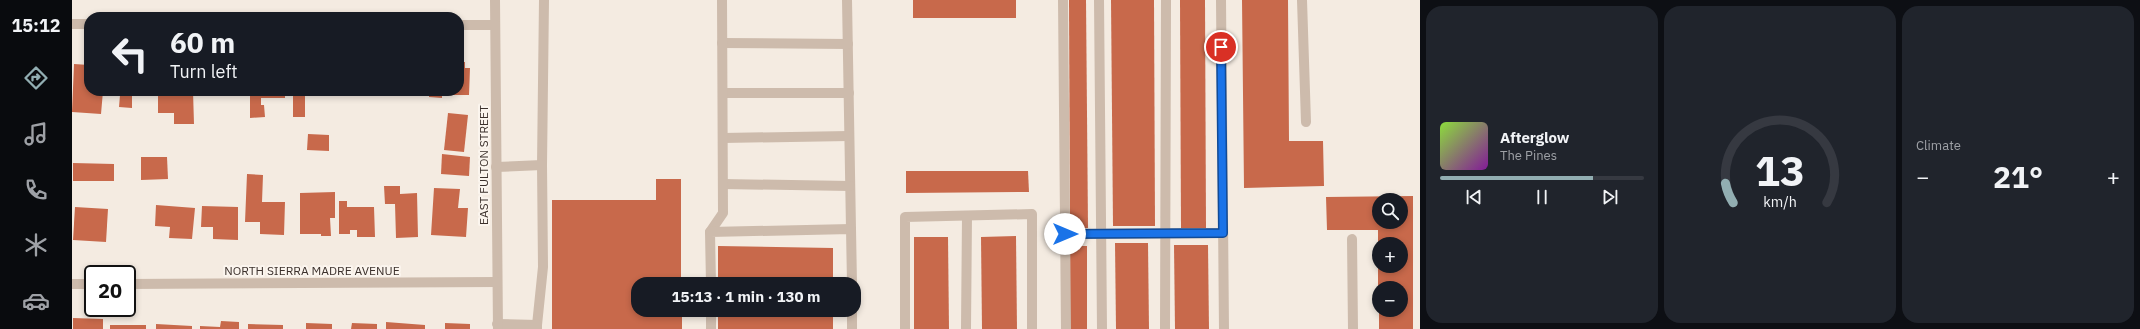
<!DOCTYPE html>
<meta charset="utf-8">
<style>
:root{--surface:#171b24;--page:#20242c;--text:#f1f3f6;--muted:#9ea1a6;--line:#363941;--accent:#92aeb2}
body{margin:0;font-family:"IBM Plex Sans",sans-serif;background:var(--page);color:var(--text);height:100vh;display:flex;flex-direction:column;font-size:15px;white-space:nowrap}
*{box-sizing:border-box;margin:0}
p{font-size:13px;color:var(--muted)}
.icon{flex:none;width:22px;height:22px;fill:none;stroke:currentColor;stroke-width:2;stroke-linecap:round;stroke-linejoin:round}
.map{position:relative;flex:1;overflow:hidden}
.side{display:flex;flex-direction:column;gap:6px;padding:6px;background:#0d0f14;width:720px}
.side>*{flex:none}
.hud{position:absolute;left:12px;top:12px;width:380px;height:84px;border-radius:16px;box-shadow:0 2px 6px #0003;background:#171b24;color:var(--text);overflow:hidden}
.fabs{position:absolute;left:1300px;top:193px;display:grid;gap:8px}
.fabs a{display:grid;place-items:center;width:36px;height:36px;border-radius:50%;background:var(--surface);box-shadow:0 2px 6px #0003;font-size:20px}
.speed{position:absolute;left:12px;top:265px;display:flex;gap:8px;font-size:20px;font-weight:700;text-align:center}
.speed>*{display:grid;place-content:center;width:52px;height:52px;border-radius:50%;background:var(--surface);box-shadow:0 2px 6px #0003;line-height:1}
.speed .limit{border:2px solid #111;border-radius:6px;background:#fff;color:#111}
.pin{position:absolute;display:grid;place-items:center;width:34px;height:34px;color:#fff;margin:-17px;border:2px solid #fff;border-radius:50%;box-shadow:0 1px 4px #0007}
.me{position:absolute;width:44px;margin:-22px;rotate:90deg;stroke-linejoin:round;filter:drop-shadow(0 0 3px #0008)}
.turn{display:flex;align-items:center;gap:14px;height:84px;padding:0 20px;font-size:18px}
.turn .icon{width:52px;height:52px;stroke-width:2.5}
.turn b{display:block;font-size:28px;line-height:34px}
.big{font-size:30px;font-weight:700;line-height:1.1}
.side .card{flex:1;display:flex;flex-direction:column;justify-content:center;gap:6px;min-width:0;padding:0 14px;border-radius:16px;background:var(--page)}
.side .dial{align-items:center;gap:0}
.dial svg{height:104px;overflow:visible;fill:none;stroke:var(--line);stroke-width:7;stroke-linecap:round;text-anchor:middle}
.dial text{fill:var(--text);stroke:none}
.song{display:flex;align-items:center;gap:12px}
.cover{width:48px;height:48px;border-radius:6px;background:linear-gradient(135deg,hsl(90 70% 55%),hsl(290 70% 35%))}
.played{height:4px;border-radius:2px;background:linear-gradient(90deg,var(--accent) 75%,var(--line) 75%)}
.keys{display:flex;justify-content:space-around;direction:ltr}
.heat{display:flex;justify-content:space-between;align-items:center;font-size:22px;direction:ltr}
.side .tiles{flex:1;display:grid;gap:6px;grid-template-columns:repeat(3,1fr)}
.trip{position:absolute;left:559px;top:277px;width:230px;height:40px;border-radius:16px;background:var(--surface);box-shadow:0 2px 6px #0003;font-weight:700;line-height:40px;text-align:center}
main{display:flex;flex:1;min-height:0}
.tab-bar{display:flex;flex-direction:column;width:72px;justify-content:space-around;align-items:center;background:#090b0e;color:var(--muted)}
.tab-bar .icon{width:28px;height:28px}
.tab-bar .active{color:var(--accent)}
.tab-bar b{font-size:18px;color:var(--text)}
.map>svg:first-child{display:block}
.building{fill:#c8694b;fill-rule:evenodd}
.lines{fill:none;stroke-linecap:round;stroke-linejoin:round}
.service{stroke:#cdbbac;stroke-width:10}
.minor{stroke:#cdbbac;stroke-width:10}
.route-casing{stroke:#114b97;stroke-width:10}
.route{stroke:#1a73e8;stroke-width:7}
.labels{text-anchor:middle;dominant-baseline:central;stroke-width:4;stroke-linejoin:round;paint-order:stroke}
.street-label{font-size:12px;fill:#3b302b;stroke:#fbf5ee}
</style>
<main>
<nav class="tab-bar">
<b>15:12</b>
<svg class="icon active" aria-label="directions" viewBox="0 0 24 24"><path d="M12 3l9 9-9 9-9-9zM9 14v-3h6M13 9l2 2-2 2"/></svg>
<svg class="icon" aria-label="music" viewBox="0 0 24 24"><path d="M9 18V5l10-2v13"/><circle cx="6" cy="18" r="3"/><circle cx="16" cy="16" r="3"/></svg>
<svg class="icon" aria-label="phone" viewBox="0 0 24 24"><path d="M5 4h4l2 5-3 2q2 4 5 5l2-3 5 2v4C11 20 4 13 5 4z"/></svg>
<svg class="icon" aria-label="climate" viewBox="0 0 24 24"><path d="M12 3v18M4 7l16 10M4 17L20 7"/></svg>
<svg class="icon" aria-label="car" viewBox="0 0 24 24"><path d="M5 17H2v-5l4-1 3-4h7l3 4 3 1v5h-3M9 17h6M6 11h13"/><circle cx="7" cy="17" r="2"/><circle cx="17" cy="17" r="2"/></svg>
</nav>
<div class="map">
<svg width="1348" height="329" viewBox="0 0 1348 329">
<rect width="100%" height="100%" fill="#f4ebe1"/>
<!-- building -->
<g class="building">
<rect x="841" y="0" width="103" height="18"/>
<path d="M997,0h17l2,228h-18z"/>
<path d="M1039,0h43l1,226h-42z"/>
<path d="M1108,0h25l1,228h-25z"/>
<path d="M1170,0h46l1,141h34l1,45 -80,2z"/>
<path d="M387,62h6v6h5l-1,27h-27v3l-13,-1v-6h30z"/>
<path d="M2,64l15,1v26h14l-2,23 -29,-2z"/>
<path d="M37,91h36v4h-13v13l-13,-1 1,-12h-11z"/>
<path d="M86,91h35l1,33h-20v-11h-16z"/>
<rect x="128" y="91" width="37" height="4"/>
<path d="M178,91h35v7h-24v7h3l1,12 -15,1z"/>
<path d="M221,91h38v4h-26v22h-12z"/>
<path d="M267,91h38v3h-28v2h-10z"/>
<rect x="313" y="91" width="35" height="2"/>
<path d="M376,113l20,2 -4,37 -20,-2z"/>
<path d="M236,134l21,1v16l-22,-1z"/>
<path d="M370,154l28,3 -1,19 -28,-2z"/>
<path d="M69,157h26l1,22 -27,1z"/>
<path d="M1,163l41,1v17h-41z"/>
<path d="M834,171h122l1,21 -123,1z"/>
<path d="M175,174l16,1 -1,27h23l-1,33 -24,-1v-12h-15z"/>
<path d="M584,179h25v105h-43v26h44v19h-130v-129h104z"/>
<path d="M312,186h16v8l17,-1 1,44 -22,1 -1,-34h-10z"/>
<path d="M362,188l26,1 -2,19h10l-2,29 -35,-2z"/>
<path d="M263,192v26h-5l1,18h-10v-2h-21v-41z"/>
<path d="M1341,196v133h-34v-19h22v-22h-23v-22h23v-22h-23v-14h-51l-1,-33zM1307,200h22v22h-22z"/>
<path d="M267,201h8v6h27l1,30h-18v-7h-7v4h-11z"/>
<path d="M84,205l39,3 -3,31 -23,-1 1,-11 -15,-1z"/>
<path d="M130,206l36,1v33l-25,-1v-12h-12z"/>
<path d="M3,207l33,2 -2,33 -33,-2z"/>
<path d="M944,236l1,93h-35l-1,-92z"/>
<path d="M842,237h34l1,92h-35z"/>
<path d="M1043,243h33l1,86h-33z"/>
<path d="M1102,245h34l1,84h-34z"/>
<path d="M646,246l115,2v36h-115z"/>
<rect x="998" y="246" width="17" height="83"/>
<rect x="646" y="310" width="115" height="19"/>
<path d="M1,318l30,1v10h-30z"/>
<path d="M149,321l18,1v7h-39v-3l20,1z"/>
<path d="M314,322l39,3v4h-39z"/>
<path d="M234,323l26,1v5h-26z"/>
<path d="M280,323l25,1v5h-26z"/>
<path d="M373,323l25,1v5h-25z"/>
<path d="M84,324l36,2v3h-36z"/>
<path d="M176,324l35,1v4h-35z"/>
<rect x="38" y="325" width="36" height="4"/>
</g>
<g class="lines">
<!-- service -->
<g class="service">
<path d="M775,0l4,229"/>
<path d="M991,0l3,329"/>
<path d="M1027,0l3,329"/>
<path d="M1149,0l3,329"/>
<path d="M1230,0l4,122"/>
<path d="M650,43l126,1"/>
<path d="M651,93h126"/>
<path d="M651,138l126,-2"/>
<path d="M470,165l2,-165"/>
<path d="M424,167l46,-2 1,102 -6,58"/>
<path d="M651,184l127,2"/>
<path d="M638,232l13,-19 -1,-213"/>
<path d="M993,234l158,-1"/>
<path d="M1280,239l1,90"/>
<path d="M639,284l-1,-52 141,-3 1,55"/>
<path d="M639,310v19"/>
<path d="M780,310v19"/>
<path d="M425,324l40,1v4"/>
<path d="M833,329v-112l127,-3v115"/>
<path d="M894,329l1,-113"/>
<path d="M1093,329l1,-329"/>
</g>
<!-- minor -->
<g class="minor">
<path d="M423,0l3,329"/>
<path d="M0,24h17"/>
<path d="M387,25h36"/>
<path d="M0,284h21"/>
<path d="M55,284l370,-2"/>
</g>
</g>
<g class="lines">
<!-- route casing -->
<g class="route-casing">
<path id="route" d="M993,234l158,-1 -2,-186"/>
</g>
<!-- route -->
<use href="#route" class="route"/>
</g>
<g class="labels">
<!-- street labels -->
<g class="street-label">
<text transform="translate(411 165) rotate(-90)">EAST FULTON STREET</text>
<text x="240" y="270">NORTH SIERRA MADRE AVENUE</text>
</g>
</g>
</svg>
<div class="fabs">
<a><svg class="icon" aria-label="search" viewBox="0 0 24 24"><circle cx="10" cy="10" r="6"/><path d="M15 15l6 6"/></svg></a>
<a>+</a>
<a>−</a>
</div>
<div class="speed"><div class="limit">20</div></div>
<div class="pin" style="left:1149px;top:47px;background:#d93025"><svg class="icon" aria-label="arrive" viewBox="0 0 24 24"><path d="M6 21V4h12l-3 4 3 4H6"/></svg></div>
<svg class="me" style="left:993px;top:234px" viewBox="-20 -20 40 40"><circle r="19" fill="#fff"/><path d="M0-13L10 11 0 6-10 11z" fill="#1a73e8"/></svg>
<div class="trip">15:13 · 1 min · 130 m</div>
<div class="hud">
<div class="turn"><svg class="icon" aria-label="left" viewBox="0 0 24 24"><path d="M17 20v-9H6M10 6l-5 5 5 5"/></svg><div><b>60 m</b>Turn left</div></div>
</div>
</div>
<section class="side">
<div class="tiles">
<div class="card">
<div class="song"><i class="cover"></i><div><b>Afterglow</b><p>The Pines</p></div></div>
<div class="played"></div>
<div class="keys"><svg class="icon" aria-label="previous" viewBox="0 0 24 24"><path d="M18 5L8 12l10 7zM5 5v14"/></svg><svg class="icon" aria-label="pause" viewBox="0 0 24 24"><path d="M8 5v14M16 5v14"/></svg><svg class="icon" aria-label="next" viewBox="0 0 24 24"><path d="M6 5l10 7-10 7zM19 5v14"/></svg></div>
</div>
<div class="card dial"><svg viewBox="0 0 100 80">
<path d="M14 69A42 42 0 1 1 86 69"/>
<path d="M14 69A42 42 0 0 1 8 54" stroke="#92aeb2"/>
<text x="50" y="56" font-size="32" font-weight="700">13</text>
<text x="50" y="72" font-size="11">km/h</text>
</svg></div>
<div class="card"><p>Climate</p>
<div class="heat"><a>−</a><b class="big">21°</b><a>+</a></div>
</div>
</div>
</section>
</main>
